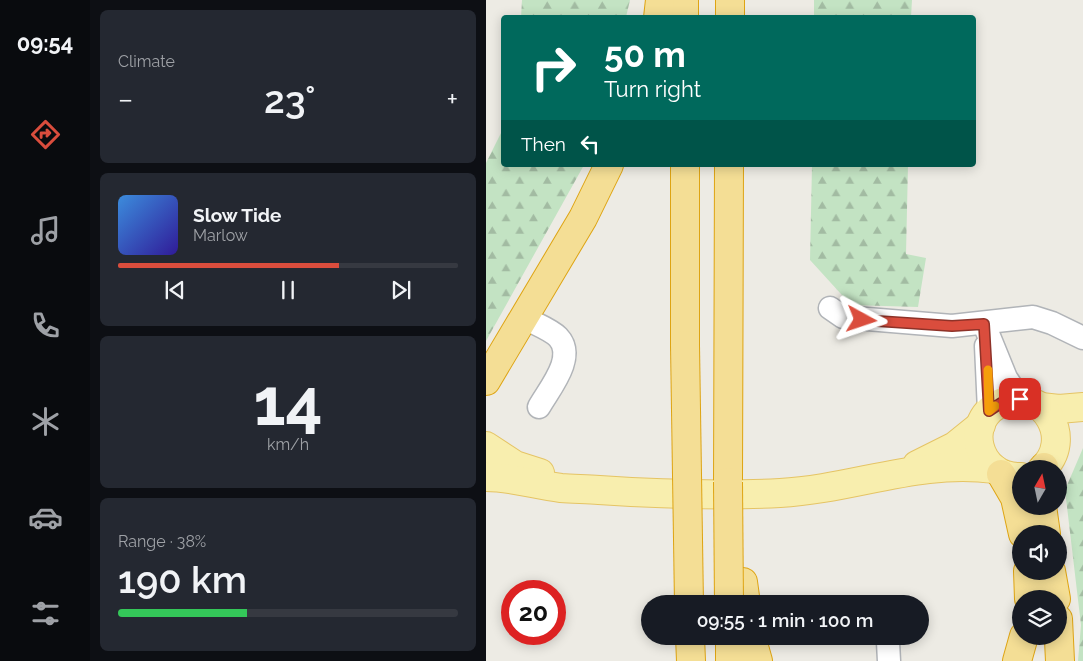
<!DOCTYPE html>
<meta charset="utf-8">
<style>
:root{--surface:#171b24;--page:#242831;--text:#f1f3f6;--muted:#9ea1a6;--line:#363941;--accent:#da4d3d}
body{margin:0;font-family:Raleway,sans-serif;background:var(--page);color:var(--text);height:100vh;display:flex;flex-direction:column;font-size:19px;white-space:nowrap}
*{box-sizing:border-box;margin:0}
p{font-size:16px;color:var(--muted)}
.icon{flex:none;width:28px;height:28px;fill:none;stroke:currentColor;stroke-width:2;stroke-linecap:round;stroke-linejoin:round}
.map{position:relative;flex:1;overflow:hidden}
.drawer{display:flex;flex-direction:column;gap:10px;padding:10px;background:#0d0f14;width:396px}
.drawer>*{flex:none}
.hud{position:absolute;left:15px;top:15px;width:475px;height:152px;border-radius:5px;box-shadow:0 2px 12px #0003;background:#00695c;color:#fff;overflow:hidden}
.needle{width:32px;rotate:9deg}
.fabs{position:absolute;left:526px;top:460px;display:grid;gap:10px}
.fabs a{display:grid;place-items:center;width:55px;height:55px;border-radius:50%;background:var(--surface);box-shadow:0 2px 12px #0003;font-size:25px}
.speed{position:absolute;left:15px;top:580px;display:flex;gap:10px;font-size:25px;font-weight:700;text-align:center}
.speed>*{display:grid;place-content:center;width:65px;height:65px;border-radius:50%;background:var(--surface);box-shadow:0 2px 12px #0003;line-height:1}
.speed .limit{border:8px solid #d22;background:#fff;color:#111}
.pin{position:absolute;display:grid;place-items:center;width:42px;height:42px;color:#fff;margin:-21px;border-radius:10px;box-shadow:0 2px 8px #0006}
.me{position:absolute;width:55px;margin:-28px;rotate:95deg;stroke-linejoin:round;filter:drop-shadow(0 0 4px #0008)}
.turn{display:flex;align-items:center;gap:18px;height:105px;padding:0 20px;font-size:22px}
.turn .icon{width:65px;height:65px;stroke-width:2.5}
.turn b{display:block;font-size:35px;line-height:42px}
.then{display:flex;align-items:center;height:48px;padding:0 20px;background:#0003;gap:10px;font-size:19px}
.big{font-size:38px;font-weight:600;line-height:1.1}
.drawer .tile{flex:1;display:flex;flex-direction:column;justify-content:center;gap:8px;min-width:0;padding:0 18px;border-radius:8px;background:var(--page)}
.drawer .dial{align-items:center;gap:0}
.dial b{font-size:65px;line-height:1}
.song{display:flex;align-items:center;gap:15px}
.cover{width:60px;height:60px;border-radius:8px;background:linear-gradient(135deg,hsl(210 70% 55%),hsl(250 70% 35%))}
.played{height:5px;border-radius:2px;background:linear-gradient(90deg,var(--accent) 65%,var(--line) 65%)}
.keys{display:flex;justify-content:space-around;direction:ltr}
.heat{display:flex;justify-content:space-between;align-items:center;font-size:28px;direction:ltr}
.charge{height:8px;border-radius:4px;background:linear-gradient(90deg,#34c759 38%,var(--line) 0)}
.trip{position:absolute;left:155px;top:595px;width:288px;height:50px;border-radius:25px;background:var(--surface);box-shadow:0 2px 12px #0003;font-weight:600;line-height:50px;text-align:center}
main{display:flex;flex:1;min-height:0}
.dock{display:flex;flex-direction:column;width:90px;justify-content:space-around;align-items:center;background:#090b0e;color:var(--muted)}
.dock .icon{width:35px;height:35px}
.dock .current{color:var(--accent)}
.dock b{font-size:22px;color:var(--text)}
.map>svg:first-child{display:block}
.forest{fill:url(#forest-firs)}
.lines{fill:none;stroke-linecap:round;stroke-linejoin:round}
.minor-casing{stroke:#b1b4b8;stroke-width:25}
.major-casing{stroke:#e5c465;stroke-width:30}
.highway-casing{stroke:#dea413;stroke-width:30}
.minor{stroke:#fff;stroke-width:22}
.major{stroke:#f8eeae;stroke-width:28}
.highway{stroke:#f4de95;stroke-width:28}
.highway-bridge-casing{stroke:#dea413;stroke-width:30;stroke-linecap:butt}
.highway-bridge{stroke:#f4de95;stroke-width:28}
.route-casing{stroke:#8e3228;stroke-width:12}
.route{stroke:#da4d3d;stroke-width:9}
.slow{stroke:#f59e0b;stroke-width:9}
</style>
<main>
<nav class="dock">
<b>09:54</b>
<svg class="icon current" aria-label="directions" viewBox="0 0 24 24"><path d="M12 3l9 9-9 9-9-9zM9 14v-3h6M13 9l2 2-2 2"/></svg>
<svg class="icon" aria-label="music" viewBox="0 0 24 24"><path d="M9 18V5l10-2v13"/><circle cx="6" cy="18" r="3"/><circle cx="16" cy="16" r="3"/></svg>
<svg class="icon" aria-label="phone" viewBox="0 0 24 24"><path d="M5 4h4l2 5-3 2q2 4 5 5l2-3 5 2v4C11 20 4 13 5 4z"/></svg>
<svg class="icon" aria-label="climate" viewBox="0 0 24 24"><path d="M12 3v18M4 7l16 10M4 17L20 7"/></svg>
<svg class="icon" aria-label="car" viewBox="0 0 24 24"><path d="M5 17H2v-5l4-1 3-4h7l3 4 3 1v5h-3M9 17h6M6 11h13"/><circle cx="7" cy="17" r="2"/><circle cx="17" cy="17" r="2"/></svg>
<svg class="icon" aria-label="filters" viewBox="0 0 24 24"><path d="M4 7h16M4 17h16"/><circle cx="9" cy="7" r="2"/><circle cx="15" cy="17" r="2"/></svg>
</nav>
<section class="drawer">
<div class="tile"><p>Climate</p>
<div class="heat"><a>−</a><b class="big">23°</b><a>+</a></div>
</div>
<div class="tile">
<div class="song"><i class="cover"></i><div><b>Slow Tide</b><p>Marlow</p></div></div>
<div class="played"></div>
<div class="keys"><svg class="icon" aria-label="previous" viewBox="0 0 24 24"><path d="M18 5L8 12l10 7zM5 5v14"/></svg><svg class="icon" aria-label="pause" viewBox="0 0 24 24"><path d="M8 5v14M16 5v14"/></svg><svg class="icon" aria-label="next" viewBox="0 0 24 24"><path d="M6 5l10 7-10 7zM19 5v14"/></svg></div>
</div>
<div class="tile dial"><b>14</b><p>km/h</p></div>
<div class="tile"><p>Range · 38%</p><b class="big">190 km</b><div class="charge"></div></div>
</section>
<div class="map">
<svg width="597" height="661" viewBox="0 0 597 661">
<defs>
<pattern id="forest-firs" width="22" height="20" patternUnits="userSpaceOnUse" patternTransform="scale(1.25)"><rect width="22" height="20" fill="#c3e3c3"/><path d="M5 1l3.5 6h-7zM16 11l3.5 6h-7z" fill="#a2bba2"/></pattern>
</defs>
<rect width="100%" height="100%" fill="#edebe4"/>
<!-- forest -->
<g class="forest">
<path d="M36,0h108l-4,17 -105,1z"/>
<path d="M328,0h98l-1,17h-97z"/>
<path d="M17,129l1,36h80l-98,176v-178z"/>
<path d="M326,165h96l-2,89 20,4 -8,49 -67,-2 -41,-45z"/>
<path d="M597,448v213h-5l3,-36 -16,-135z"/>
</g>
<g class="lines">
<!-- minor casing -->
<g class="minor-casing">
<g id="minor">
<path d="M344,308l13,9 109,9 81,-9 19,6 31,15"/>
<path d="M39,318c10,6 25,11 33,19 19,20 -9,52 -19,70"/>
<path d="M498,324l22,54 14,21"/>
<path d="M500,346l3,65"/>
<path d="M402,642l1,19"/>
</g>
</g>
<!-- major casing -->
<g class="major-casing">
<g id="major">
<path d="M555,407l18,2 24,-2"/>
<path d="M0,446l29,19 25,8"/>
<path d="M431,465l38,-19 26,-21"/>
<path d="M0,477c25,0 50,8 75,11 12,1 25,1 38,2 60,4 120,6 181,3 74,-4 139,-34 214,-24"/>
<path d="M535,477c-44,2 -60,-58 -18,-75 41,-16 72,38 39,67"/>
</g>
</g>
<!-- highway casing -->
<g class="highway-casing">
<g id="highway">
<path d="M198,0v18"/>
<path d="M172,18l2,-18"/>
<path d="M244,18v-18"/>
<path d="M199,165v180"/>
<path d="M0,381l97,-163 26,-53"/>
<path d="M558,469v-2"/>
<path d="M515,474l14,24 8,36"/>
<path d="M242,482l1,-317"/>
<path d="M556,506l4,28"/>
<path d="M542,571l1,28"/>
<path d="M565,571l5,28"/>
<path d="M257,582l3,22"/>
<path d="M572,619l2,42"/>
<path d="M204,636l1,25"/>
<path d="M244,636v25"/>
<path d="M265,636l7,25"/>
<path d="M531,661l7,-25"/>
</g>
</g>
<!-- minor -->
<use href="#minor" class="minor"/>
<!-- major -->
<use href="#major" class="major"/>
<!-- highway -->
<use href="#highway" class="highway"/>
<!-- highway-bridge casing -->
<g class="highway-bridge-casing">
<g id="highway-bridge">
<path d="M199,345l4,259"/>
<path d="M242,482l1,122"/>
</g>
</g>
<!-- highway-bridge -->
<use href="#highway-bridge" class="highway-bridge"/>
</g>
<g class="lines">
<!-- route casing -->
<g class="route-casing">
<path id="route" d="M376,320l90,6 32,-2 5,87 12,-8 19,-4"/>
</g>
<!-- route -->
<use href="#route" class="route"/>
<!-- slow -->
<path class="slow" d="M502,370l1,41 6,-5"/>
</g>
</svg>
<div class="fabs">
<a><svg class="needle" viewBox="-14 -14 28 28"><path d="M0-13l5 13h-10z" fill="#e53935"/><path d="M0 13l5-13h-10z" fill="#9ea1a6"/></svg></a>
<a><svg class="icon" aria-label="sound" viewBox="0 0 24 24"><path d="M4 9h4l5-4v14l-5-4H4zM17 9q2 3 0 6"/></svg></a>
<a><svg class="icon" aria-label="layers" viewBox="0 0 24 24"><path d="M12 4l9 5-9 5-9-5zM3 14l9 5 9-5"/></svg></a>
</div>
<div class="speed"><div class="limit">20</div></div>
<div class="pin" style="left:534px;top:399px;background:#d93025"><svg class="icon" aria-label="arrive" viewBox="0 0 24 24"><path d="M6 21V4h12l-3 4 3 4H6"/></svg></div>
<svg class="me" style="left:376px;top:320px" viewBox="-20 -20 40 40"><path d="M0-17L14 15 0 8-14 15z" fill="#da4d3d" stroke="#fff" stroke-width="4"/></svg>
<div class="trip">09:55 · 1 min · 100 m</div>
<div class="hud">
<div class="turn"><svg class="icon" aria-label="right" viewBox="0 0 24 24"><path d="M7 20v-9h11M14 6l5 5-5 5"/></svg><div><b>50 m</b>Turn right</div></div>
<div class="then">Then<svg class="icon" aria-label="left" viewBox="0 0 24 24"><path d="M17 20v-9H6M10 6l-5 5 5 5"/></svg></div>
</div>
</div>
</main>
